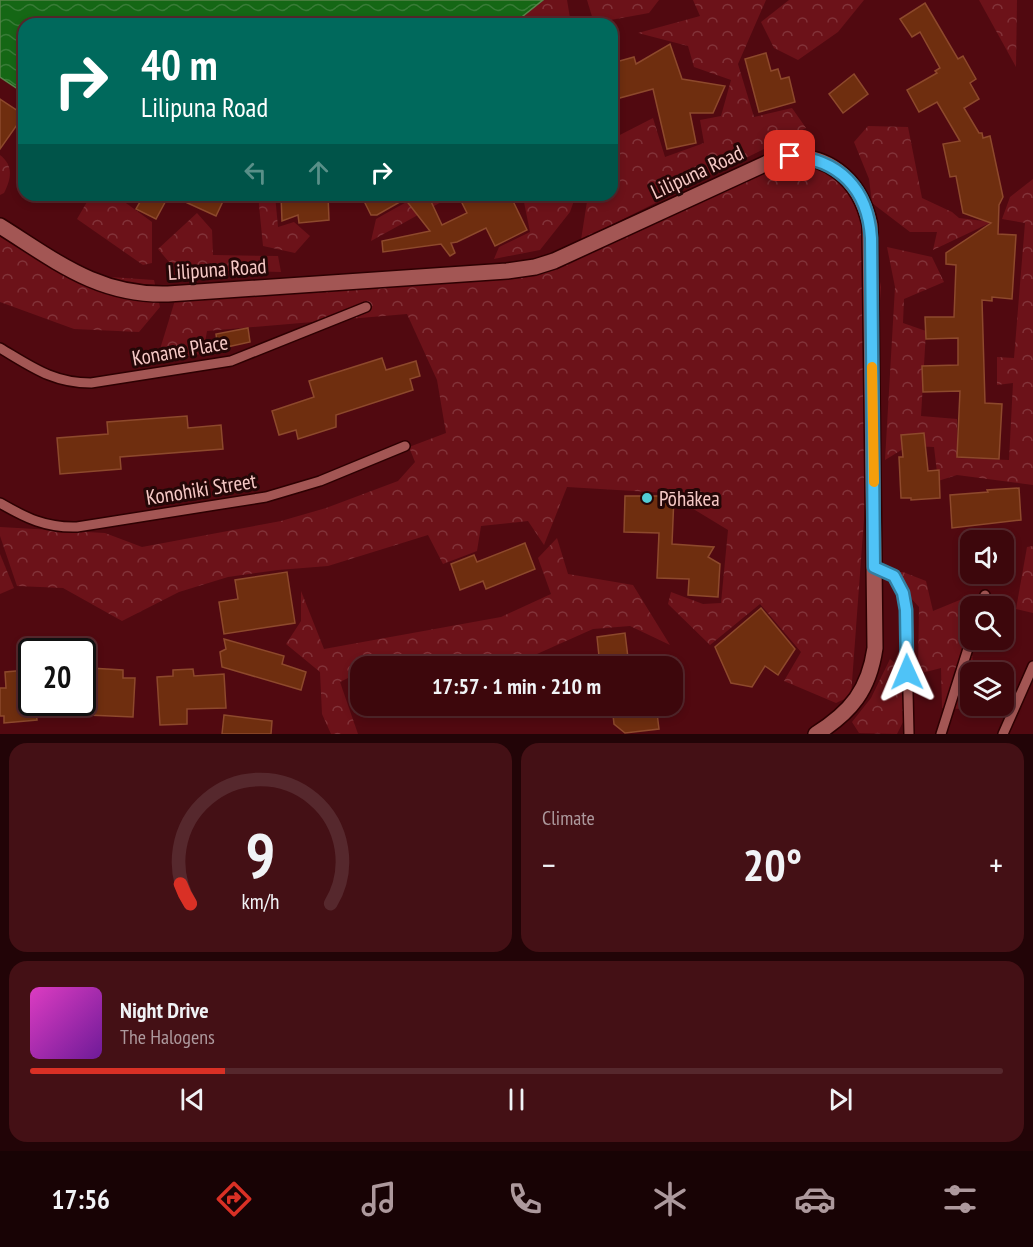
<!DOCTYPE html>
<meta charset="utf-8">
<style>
:root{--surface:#3d070c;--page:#441015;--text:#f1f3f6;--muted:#ad999d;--line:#56282d;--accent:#d93025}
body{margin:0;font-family:"PT Sans Narrow",sans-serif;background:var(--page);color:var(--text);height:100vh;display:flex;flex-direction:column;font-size:22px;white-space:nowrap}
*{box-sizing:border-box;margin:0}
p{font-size:20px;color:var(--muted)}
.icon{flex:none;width:33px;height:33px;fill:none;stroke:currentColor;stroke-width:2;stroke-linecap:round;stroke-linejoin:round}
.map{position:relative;height:734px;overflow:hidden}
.sheet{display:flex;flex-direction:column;gap:9px;padding:9px;background:#220407;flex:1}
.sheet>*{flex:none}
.banner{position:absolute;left:18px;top:18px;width:600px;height:183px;border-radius:18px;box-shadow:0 3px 9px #0003,0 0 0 2px var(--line);background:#00695c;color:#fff;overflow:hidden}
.fabs{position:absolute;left:960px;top:530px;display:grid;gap:12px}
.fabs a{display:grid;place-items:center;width:54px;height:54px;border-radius:12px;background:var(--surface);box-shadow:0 3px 9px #0003,0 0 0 2px var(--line);font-size:30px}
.speed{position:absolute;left:18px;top:638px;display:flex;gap:12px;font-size:30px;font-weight:700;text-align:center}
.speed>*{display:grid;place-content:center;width:78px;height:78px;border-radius:50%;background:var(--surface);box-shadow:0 3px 9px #0003,0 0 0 2px var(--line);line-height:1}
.speed .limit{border:3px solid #111;border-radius:9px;background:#fff;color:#111}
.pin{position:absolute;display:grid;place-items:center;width:51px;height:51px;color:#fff;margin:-26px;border-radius:12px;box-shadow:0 3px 9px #0006}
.me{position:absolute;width:66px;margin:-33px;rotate:359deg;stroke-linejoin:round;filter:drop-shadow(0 0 4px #0008)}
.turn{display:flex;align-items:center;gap:21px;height:126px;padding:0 24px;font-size:27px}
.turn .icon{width:78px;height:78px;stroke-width:2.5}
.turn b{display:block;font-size:42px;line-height:51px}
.lanes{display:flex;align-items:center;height:57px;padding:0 24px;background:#0003;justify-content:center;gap:30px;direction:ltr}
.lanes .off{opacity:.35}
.big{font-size:45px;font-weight:600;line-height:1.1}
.sheet .card{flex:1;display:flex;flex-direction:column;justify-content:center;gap:9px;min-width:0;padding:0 21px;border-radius:18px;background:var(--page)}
.sheet .dial{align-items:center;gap:0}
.dial svg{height:156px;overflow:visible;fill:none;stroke:var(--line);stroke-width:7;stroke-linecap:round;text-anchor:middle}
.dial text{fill:var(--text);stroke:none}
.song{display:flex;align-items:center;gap:18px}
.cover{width:72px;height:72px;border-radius:9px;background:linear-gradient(135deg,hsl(310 70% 55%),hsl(280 70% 35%))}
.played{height:6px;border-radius:3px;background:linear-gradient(90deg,var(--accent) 20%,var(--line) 20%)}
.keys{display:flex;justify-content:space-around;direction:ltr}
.heat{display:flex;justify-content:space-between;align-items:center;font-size:33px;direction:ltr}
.sheet .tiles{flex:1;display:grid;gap:9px;grid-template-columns:1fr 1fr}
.card:last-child{grid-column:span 2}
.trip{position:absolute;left:350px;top:656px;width:333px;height:60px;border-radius:18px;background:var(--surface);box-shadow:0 3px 9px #0003,0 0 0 2px var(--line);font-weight:600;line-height:60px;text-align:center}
.tab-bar{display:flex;height:96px;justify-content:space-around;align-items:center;background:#180305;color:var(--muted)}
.tab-bar .icon{width:42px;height:42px}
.tab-bar .selected{color:var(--accent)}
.tab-bar b{font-size:27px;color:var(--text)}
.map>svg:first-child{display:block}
.forest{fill:url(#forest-crowns)}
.water{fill:url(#water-waves);stroke:#58844a;stroke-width:1.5}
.building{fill:#6f2e0f;stroke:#8d492c;stroke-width:1.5}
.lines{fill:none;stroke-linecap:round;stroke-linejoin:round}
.lane-casing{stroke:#2d0002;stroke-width:12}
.secondary-casing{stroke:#2d0002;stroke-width:18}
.lane{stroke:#a35654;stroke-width:9}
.secondary{stroke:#a35654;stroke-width:15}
.route-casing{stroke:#337fa1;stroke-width:15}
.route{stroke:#4fc3f7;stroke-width:10}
.slow{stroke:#f59e0b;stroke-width:10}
.poi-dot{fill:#52ccd6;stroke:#240707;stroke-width:2}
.labels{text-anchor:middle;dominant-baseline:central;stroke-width:6;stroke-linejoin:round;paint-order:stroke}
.street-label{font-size:21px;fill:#f6c9c6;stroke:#240707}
.poi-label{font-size:21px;fill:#f6c9c6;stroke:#240707;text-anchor:start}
</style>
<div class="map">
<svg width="1033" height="734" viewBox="0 0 1033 734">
<defs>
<pattern id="forest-crowns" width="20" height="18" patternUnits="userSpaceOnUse" patternTransform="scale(1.5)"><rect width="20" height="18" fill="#6c1219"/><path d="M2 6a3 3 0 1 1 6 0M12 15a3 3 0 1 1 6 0" fill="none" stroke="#823339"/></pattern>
<pattern id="water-waves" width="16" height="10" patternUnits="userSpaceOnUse" patternTransform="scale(1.5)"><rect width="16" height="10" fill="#156715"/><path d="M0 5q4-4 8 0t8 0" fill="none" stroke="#387b36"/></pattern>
</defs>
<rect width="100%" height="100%" fill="#510910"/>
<!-- forest -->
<g class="forest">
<path d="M503,0h64l4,24h-79z"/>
<path d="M587,0h72l-10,13 -55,10z"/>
<path d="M693,0h73l-28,64 16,53 38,-9 14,20 -225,112 7,-45h24v-56l41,-21 12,39 39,-14 -4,-23 21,-4 10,-36 -37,-13 -6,-21 -50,-13 62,-17z"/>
<path d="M789,0h75l-26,32 -40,28 -24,-12 -13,-26z"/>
<path d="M979,0h38l-1,67z"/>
<path d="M868,126l40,1 14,71 30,14 7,6 33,4 -59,28 4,-18h-27l-38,-29 -3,-24 -15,-37z"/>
<path d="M806,142l57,53 18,92 -30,409 -15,7 -52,-22 17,-29 -41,-48 -50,41 -42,-41 3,-12 32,12 18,-1 7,-73 -61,-37 -100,-6 -23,58 -16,-24 -47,5 -4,25 -34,13 -15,-29 -100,31 -50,4 -50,7 -49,15 -57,29 -59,-33 -46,-2 -17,-50v-9l105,6 37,14 139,-26 45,-13 72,-27 17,-19 -6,-15 37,-14 -9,-53 -30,-66 -200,17 -4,23 -46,5 23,-75 103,5 89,-1 220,-36z"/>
<path d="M0,155c14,11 11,24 4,38l-4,2z"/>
<path d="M1033,179v306l-76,-10 -19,6 -4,-34 -26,-1 -23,14 10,-173 -8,-40 45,10 12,25 -40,17 -1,24 23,8 -5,85 36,3v39l52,2 4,-77 -16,2v-28l17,1 11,-135 -23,-4 8,-22z"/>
<path d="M91,195h24l37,27v41l-9,2 -66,-46z"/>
<path d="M258,195h17l3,32 16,-5 16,14 -15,17 -32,-7z"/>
<path d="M419,195h35l-83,46 5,-22z"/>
<path d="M530,195h46l-6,17 -30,38 -46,9 5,-12 31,-15 -7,-35z"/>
<path d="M197,213l15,17 1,25 65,1 3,16 -82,-2 -30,-8 -11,-13z"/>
<path d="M0,224l96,52 58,4 6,27 -21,25 -65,-3 -74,-27z"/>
<path d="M557,538l11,36 65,11 37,60 -40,-19 -37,3 -83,37h-41l-45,-9 -47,6 -6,3h-11v6l-20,10 18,52h-27l-9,-20 -2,-42 -34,-28 15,-23v-30l23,58 177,-32 50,-23 -13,-36z"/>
<path d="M1033,546v67l-17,-4 11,-62z"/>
<path d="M0,554l14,34 -14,6z"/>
<path d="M887,572h16l23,9 7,30 39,-16 -2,44 4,32 -4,1v9l-9,28 -19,-1 -1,-40 -23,6 1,-67z"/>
<path d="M890,659l11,9 3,52 -7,14 -38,-1 -7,-11 19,-24z"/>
</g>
<!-- water -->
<path class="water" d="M0,0h543l-30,24h-489v69l-24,-16z"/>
<!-- building -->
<g class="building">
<path d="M925,3l33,56 5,-3 13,23 -6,4 9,16 -15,9 15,25h3l1,5 7,-2 13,61 -4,8 -1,29 18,1 -4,64 -20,-2v4l-10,-1 3,103 17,1 -3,55 -42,-2 3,-66 -37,1 -1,-26 36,-1v-27l-32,1 -1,-22h29l2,-52 -10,-1v-11l45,-30 -28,-10 -7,-37 -6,1 -7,-33 17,-3 -23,-39 -18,10 -12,-22 30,-17 -2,-2 5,-3 -20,-36 -8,5 -12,-18z"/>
<path d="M670,44l12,35 43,7 -12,27h-23l6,30 -29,6 -14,-60 -37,10 -4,-13v-23l22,-6 2,7z"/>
<path d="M766,53l5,18 7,-2 3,10 8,-2 6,25 -36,10 -14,-53z"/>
<path d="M854,74l14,20 -25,19 -14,-19z"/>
<path d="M0,99l24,16 -24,34z"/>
<path d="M144,195h25l-13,24 -20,-10z"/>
<path d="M170,195h46l8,4 -8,17z"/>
<path d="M281,195h47l1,25 -30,3 -1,-8 -16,6z"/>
<path d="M374,195h54l14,30 25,-12 -9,-18h52l17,35 -32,16 -9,-18 -29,14 -6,1 4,10 -5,3 -9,-12 -58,8 -1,-11 48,-10 -25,-32 -28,16h-6l-7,-14z"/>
<path d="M248,328l2,14 -32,7 -2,-15z"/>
<path d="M382,358l4,12 30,-9 4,15 -10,3 3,11 -77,25v12l-38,12 -2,-9 -17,5 -7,-24 42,-14 -5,-16z"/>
<path d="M187,416l1,12 33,-3 2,24 -103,8 1,12 -61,5 -3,-36 51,-4 -1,-12z"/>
<path d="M924,433l4,38 11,-1 1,28 -29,2v-2h-10l-2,-41h4l-2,-22z"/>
<path d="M1019,488l2,32 -69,8 -2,-33 38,-3 -1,-2z"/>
<path d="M625,496h49l-2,48 42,3 -6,10 12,7 -2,33 -30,-2 1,-16 -32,-1 2,-45 -35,-1z"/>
<path d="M525,543l10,26 -49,20 -3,-8 -23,9 -9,-26 23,-9 3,7z"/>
<path d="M287,572l8,51 -71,11 -5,-32 19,-3 -3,-19z"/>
<path d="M761,608l34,41 -17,26 -13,-9 -13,21 -21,-4 -16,-36z"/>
<path d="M625,633l4,33h-29l-3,-29z"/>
<path d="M224,639l60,17 -2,8 24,8 -5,18 -79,-23 -2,-15 6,-3z"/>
<path d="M90,668l33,2v8h12l-2,39 -45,-2z"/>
<path d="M193,669l1,7 30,-2 2,34 -39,1v15l-27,1 -3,-48 16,-1v-6z"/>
<path d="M27,670l2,20h3v12h3l2,18 -33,3v-7h-4v-28h6l-1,-16z"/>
<path d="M612,705h44l3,24 -34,4 -11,-9z"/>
<path d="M224,715l48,6 -1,13h-49z"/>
</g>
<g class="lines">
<!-- lane casing -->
<g class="lane-casing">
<g id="lane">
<path d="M0,348c32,19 53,35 91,35l140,-22 135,-54"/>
<path d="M0,503c26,15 46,25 77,24l189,-30 54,-16 85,-35"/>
<path d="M874,567l20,9 9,17 3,17 3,124"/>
<path d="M981,606l4,-11"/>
<path d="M941,734l30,-95"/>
<path d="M1003,734l30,-68"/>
</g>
</g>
<!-- secondary casing -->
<g class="secondary-casing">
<path id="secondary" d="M0,226c56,35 98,70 168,68l339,-23 28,-4 19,-6 224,-103c48,-7 82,20 92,67l5,423c-6,42 -24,64 -59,86"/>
</g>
<!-- lane -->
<use href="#lane" class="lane"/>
<!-- secondary -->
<use href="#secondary" class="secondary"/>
</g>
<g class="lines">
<!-- route casing -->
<g class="route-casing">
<path id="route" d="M790,156c49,3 78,33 81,82l3,329 20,9 9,17 3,17 1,62"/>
</g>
<!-- route -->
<use href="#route" class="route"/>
<!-- slow -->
<path class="slow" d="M872,367l2,115"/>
</g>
<!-- markers -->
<circle class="poi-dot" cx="647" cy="498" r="6"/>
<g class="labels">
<!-- street labels -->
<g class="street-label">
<text transform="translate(697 172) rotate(-25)">Lilipuna Road</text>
<text transform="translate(217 269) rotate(-4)">Lilipuna Road</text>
<text transform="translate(180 350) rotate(-10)">Konane Place</text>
<text transform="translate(201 489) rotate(-9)">Konohiki Street</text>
</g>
<!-- poi labels -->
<g class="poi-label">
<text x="659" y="498">Pōhākea</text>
</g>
</g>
</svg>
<div class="fabs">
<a><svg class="icon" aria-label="sound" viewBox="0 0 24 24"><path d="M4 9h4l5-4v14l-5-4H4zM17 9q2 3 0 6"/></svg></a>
<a><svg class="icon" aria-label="search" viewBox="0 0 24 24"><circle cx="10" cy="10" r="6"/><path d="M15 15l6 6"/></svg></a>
<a><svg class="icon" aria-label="layers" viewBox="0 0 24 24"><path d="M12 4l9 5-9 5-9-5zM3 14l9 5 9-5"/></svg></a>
</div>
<div class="speed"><div class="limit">20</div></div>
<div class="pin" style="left:790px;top:156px;background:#d93025"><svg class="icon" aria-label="arrive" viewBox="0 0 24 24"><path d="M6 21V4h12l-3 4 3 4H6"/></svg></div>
<svg class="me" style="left:907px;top:672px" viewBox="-20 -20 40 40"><path d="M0-17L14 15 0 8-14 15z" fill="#4fc3f7" stroke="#fff" stroke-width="4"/></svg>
<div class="trip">17:57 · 1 min · 210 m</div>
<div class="banner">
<div class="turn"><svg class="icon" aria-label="right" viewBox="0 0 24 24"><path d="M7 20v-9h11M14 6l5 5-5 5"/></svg><div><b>40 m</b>Lilipuna Road</div></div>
<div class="lanes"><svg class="icon off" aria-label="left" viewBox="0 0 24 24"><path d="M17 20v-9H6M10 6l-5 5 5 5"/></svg><svg class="icon off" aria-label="ahead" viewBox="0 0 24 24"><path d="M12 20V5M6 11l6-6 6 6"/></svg><svg class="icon" aria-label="right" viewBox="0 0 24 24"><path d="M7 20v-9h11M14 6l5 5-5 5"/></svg></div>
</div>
</div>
<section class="sheet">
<div class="tiles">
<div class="card dial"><svg viewBox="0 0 100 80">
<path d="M14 69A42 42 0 1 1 86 69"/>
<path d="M14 69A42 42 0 0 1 9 59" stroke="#d93025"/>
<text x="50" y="56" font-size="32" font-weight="700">9</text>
<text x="50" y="72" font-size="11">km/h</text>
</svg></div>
<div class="card"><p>Climate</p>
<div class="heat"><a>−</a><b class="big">20°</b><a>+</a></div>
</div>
<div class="card">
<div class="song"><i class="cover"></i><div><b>Night Drive</b><p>The Halogens</p></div></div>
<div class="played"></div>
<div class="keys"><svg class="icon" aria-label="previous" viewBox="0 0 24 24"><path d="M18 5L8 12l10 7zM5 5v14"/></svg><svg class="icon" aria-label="pause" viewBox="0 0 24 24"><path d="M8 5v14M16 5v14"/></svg><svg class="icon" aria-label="next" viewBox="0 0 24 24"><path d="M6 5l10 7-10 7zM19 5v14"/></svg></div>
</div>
</div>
</section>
<nav class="tab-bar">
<b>17:56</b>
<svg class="icon selected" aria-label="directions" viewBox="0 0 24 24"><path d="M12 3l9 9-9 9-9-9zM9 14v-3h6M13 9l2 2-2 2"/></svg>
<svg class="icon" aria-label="music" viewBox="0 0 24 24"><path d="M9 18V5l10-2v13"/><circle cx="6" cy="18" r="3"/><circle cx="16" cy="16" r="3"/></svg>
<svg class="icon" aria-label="phone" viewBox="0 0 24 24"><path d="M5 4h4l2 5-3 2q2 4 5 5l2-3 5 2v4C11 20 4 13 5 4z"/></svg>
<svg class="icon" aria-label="climate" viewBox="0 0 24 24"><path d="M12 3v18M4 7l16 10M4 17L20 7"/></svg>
<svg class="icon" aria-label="car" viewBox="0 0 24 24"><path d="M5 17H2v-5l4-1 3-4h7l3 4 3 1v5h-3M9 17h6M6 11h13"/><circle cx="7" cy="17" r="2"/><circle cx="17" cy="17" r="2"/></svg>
<svg class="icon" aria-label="filters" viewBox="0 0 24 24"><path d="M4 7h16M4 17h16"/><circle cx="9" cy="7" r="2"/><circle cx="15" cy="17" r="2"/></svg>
</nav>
